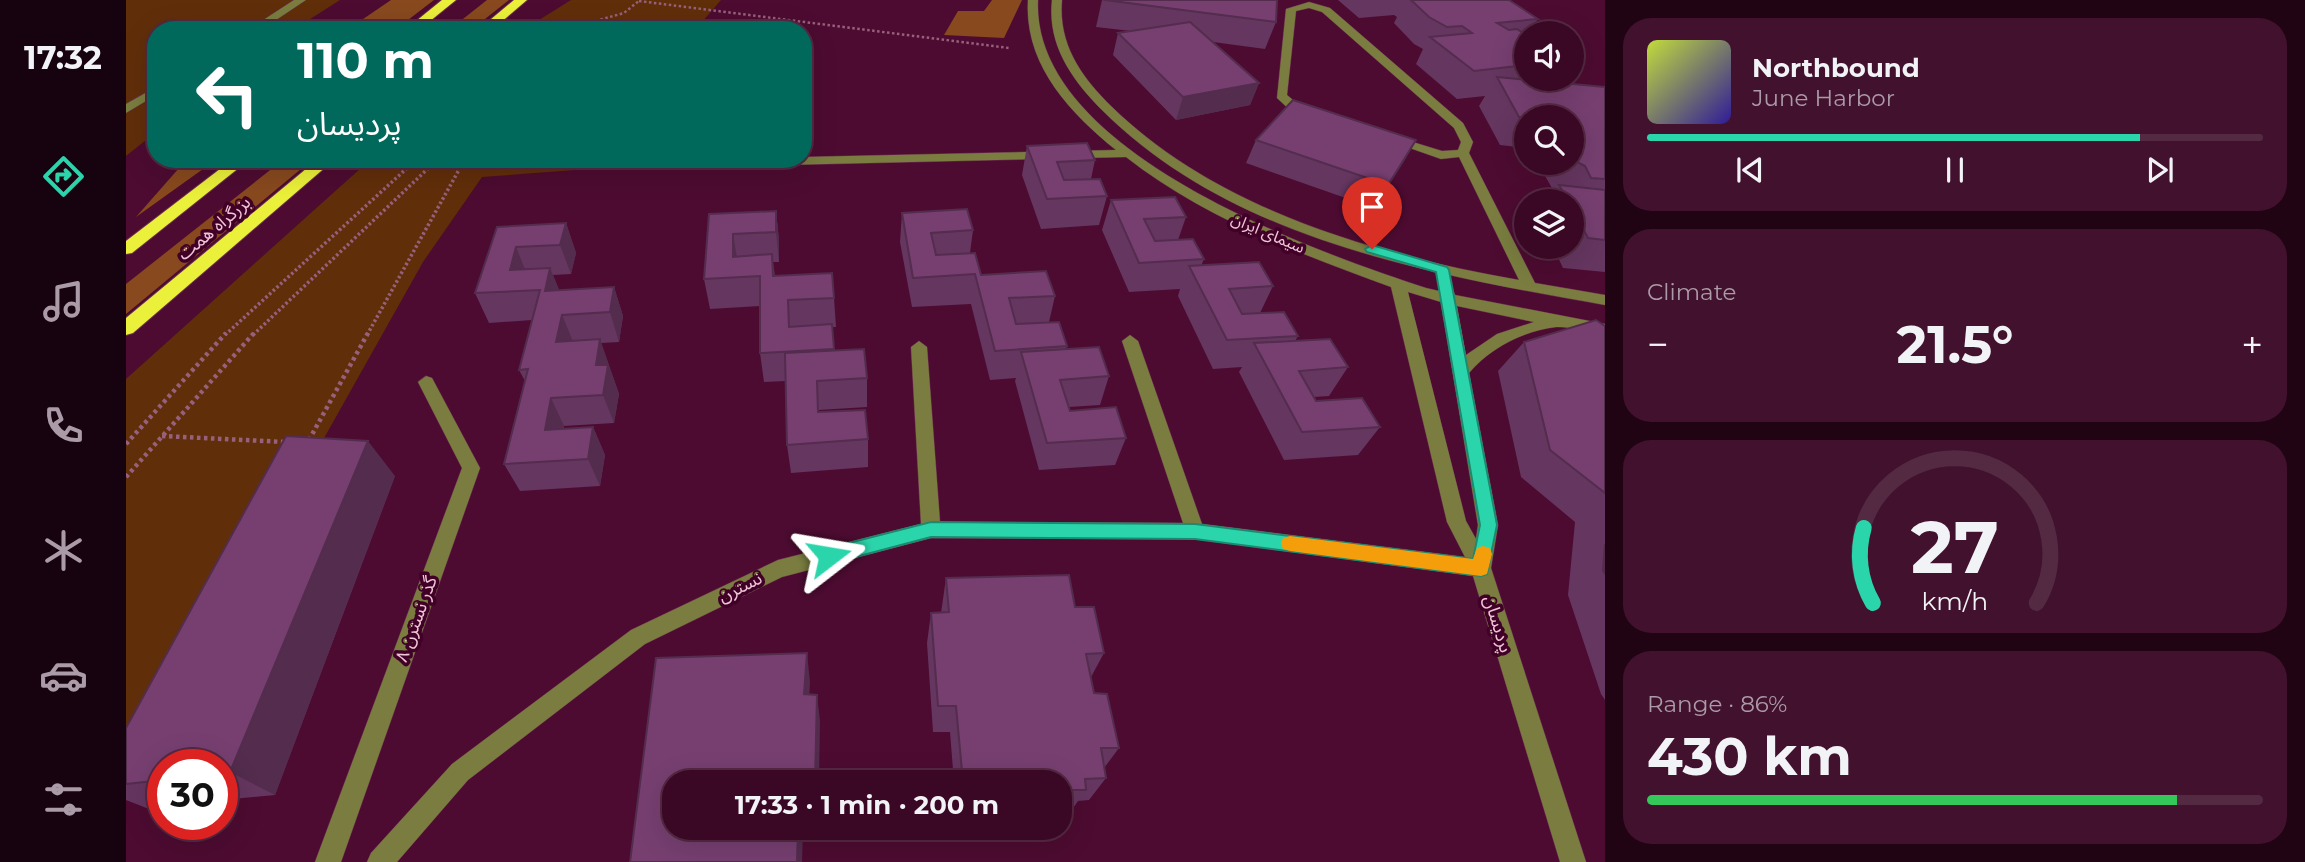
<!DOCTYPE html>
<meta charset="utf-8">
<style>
:root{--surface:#3a0825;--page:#41112d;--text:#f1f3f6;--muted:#ab9aa7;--line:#542942;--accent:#2bd5ac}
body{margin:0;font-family:Montserrat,"Noto Sans Arabic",sans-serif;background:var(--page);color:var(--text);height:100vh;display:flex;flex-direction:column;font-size:26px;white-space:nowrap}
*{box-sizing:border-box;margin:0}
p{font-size:23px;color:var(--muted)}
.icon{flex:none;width:38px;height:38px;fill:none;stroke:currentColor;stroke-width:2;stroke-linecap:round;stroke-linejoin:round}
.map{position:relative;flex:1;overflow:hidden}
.panel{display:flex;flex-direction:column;gap:18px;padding:18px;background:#200414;width:700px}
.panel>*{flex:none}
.guide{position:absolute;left:21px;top:21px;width:665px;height:147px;border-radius:28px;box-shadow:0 7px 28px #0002,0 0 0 2px var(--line);background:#00695c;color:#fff;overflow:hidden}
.fabs{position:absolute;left:1388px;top:21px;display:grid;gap:14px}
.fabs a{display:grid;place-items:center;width:70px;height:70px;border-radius:50%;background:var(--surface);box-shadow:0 7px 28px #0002,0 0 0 2px var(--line);font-size:35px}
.speed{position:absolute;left:21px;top:749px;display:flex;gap:14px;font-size:35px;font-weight:700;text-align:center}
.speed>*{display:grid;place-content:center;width:91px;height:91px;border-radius:50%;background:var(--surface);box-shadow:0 7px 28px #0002,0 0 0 2px var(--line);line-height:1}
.speed .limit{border:10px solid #d22;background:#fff;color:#111}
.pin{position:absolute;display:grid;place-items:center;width:60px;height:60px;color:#fff;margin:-72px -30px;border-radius:50% 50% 50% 0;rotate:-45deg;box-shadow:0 0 7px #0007}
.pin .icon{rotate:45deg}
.me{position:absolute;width:77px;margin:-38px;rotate:76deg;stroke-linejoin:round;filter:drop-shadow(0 0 5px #0008)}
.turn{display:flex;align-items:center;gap:24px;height:147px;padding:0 35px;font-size:32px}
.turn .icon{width:91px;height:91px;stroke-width:2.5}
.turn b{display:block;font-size:49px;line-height:60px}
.big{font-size:52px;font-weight:700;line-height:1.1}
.panel .widget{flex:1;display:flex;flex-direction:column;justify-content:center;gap:10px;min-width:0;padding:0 24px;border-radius:28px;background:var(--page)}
.panel .dial{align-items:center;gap:0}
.dial svg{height:182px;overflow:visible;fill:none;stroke:var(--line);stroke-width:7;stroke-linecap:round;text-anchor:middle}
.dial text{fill:var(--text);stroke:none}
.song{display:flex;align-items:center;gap:21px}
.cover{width:84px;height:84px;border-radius:10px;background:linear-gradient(135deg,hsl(70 70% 55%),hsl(250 70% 35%))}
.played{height:7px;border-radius:4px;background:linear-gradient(90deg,var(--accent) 80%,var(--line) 80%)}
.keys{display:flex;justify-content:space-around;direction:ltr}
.heat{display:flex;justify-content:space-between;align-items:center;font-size:38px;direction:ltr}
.charge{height:10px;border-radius:5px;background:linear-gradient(90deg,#34c759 86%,var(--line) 0)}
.trip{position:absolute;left:536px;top:770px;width:410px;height:70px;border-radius:28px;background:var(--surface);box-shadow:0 7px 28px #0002,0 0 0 2px var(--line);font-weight:700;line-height:70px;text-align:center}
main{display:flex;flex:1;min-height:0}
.tabs{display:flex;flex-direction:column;width:126px;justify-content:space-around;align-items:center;background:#17030f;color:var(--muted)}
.tabs .icon{width:49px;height:49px}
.tabs .active{color:var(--accent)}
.tabs b{font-size:32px;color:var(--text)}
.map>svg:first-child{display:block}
.green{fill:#612e0a}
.forest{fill:#88491e}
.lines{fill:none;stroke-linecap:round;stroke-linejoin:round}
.minor-casing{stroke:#6a2d4f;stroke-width:1}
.highway-casing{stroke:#6a2d4f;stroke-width:2}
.path-far2{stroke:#97607d;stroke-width:2.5;stroke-dasharray:2.5 2.5;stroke-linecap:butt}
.path-far1{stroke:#97607d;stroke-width:3.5;stroke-dasharray:2.5 2.5;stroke-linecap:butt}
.path{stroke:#97607d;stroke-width:4.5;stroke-dasharray:3.5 3.5;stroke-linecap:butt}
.minor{fill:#7a7d3f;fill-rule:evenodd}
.highway{fill:#ebf03a;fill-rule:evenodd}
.wall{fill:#653660}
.shaded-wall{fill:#532c4e}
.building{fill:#763f70;stroke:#532c4e;stroke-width:2}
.route{fill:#2bd5ac;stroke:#1c8a70;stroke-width:2}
.slow{fill:#f59e0b}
.labels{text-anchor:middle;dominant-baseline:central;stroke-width:7;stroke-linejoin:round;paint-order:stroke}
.far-street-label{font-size:16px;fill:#efc6d7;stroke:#410027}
.street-label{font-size:18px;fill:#efc6d7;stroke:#410027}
</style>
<main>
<nav class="tabs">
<b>17:32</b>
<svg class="icon active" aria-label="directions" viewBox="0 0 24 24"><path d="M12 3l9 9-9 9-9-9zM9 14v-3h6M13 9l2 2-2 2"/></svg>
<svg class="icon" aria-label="music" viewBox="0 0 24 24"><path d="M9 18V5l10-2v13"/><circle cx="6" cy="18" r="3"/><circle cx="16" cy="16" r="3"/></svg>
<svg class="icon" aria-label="phone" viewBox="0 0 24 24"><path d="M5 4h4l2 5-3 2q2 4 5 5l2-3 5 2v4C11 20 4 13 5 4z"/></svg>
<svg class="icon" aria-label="climate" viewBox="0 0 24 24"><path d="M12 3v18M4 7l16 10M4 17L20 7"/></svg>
<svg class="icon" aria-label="car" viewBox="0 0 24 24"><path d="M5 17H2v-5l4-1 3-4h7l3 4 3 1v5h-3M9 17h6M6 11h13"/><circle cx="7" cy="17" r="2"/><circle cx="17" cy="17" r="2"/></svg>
<svg class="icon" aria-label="filters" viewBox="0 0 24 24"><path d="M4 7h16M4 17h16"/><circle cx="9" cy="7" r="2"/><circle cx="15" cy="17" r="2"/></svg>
</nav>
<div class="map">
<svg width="1479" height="862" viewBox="0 0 1479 862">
<rect width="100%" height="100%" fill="#4d0b31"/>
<!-- green -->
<g class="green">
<path d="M0,0h214l-47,30h-137v102l-30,24z"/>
<path d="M445,0h150l-26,30h-172z"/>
<path d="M245,159h209l-5,11 -93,7 -59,85 -254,452 -43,87v-422z"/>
</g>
<!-- forest -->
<g class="forest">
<path d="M265,0h43l-39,30h-48z"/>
<path d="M361,0h22l-38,30h-22z"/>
<path d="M866,0h30l-18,38 -60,-3 14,-24h26z"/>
<path d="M61,159h30l-81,58z"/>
<path d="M158,159h29l-187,155v-30z"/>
</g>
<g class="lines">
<!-- minor casing -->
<g class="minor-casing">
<g id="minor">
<path d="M168,0h12l-45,30h-13z"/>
<path d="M902,0h10c-7,151 272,250 388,288l13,3 2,-6h10l4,10 150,29v12c-15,-3 -35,-10 -49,-9 -33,4 -66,21 -87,46l29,152 -7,43 95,294h-26l-87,-286 -278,-37 -264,-1 -149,39 -137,67 -177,136 -71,82h-30l4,-9 81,-89 179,-134 147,-70 143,-36 -10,-177 8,-6 8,6 13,175 243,1 -61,-182 8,-6 8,6 64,183 263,33 -18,-35 -56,-235c-93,-34 -187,-69 -265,-130l-510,12 -6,-4 6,-4 187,-2v-2l313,-7c-47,-38 -92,-86 -88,-150zM1282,292l33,10 37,223 -2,14 -10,-18zM1331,306l77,16 -37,12 -31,21z"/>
<path d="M926,0h10c-4,44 19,77 50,107 106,103 264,148 407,173l-60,-123 -18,2 -57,-20 6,-4 52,16 16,-1 3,-8 -7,-14 -132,-116 -13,-4 -13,3 -9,84 12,10 18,8 -6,4 -20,-6 -14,-13 9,-89 23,-7 21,6 133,115 10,19 -4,11 66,130 70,12v10c-174,-31 -371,-64 -502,-194 -31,-31 -56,-66 -51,-111z"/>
<path d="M30,87v8l-30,18v-9z"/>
<path d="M300,376l6,2 48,90 -139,394h-26l147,-394 -44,-86z"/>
</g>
</g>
<!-- highway casing -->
<g class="highway-casing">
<g id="highway">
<path d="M316,0h14l-37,30h-14z"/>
<path d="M388,0h13l-35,30h-14z"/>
<path d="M107,159h17l-118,94 -6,1v-13z"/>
<path d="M192,159h17l-202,174 -7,2v-17z"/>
</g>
</g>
<!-- path-far2 -->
<g class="path-far2">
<path d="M513,1l370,47"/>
<path d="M447,30l4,-4 47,-13 16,-13"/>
<path d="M677,64h11"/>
</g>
<!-- path-far1 -->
<g class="path-far1">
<path d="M99,335l192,-176"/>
<path d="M127,335l185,-176"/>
<path d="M241,335l98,-176"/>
</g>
<!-- path -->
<g class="path">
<path d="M36,436l123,6"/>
<path d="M183,440l59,-107"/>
<path d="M0,444l100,-111"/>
<path d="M0,477l128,-144"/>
</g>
<!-- minor -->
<use href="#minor" class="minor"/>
<!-- highway -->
<use href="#highway" class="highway"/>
</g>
<!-- wall -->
<g class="wall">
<path d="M976,0l174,22 -11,27 -52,-7 46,41 -9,22 -74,15 -63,-65 5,-22 13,-2 -35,-4z"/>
<path d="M1212,0h171l29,19 -10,14h-2v46h26l-2,3 55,5v185l-42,-4 -10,-21h19v-46h-26l8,-10 -1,-1 -9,-16 4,-5 -4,-6h28v-46h-46v31l-26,-3 -21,-39 6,-10 -28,3 -41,-35 7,-15 -9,-5 -20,-21 3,-6 -3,-2 -35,3z"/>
<path d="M1130,140h160l-42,68 -128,-45z"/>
<path d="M901,146l68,14 -4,19 16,17 -8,29 -58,4 -19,-54z"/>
<path d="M985,200l75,17 -8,23 26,19 -3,7 72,20 -13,27 38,23 -3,5 53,26 -19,29 -15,1 2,4 64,26 -22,28 -74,5 -45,-88 3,-5 -29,2 -35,-73 2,-7 -51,3 -27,-62z"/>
<path d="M650,211l3,29v22h-6l2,14 59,22 2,29h-4l2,23 33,28v29l-48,3v2l49,27v28l-77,6 -4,-28 -1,-64 -22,1 -4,-29v-47l-50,3 -6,-30 5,-65z"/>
<path d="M776,213l71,17 -3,23 11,22 74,21 -6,26 18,24 -1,3 43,27 -9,29 -31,2 1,4 56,27 -11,27 -76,5 -24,-89 1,-3 -26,2 -19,-76 -59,3 -12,-65z"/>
<path d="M440,223l10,30 -5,21 -18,1 6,15 55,-3 9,29 -4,26 -18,1 18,51 -5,29 -50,3v3l29,-2 12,28 -5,31 -80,5 -16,-27 21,-83 -6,-11 13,-50 -43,3 -14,-30 22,-66z"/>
<path d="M1479,326v374l-4,-6 -33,-99 7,-73 -54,-45 -23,-106 26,-29z"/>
<path d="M269,476l-120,319 -53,5v-35h-59v42l-14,2 -23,-9v-72z"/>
<path d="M820,578l129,29 29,46 -13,24 3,16 25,55 -15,20 2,10 -17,22 -11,1 -7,10h-12v-29h-105l-4,-50h-17l-6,-89 4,-30h10z"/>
</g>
<!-- shaded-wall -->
<g class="shaded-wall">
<path d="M1133,83l-9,22 -74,15 7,-23z"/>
<path d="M1290,140l-13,23 -29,45 14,-23z"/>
<path d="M650,211l3,29v22l-3,-30z"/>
<path d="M440,223l10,30 -5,21 -11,-29z"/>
<path d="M607,234l5,30 -5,-7z"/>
<path d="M390,247l12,30 -18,-7z"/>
<path d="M424,268l12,29 -17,-6z"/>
<path d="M488,287l9,29 -4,26 -9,-30z"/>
<path d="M436,315l12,29 -18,-2z"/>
<path d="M474,339l19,55 -5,29 -11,-28 -7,-30z"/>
<path d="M425,398l13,28 -6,32 -13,-28z"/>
<path d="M467,427l12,28 -5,31 -12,-27z"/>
<path d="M242,441l27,35 -120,319 -45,-23z"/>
<path d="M681,653l3,29 -2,38 -4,-26z"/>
<path d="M691,695l3,26 -1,61h-4z"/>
<path d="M672,828h5l-1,34h-5z"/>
</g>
<!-- building -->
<g class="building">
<path d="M979,0h172l-1,22z"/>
<path d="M1285,0h98l29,19 -41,4 12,7 8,-1 9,6v30l-52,6 -44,-34 42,-4 -10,-7 -15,1 -18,-10z"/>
<path d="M1064,22l69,61 -76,14 -65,-64z"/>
<path d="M1371,77l108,10v92l-14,-1 -6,-12 -10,-5 -3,-6v-24l8,1 -8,-10v-5h-53z"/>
<path d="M1167,100l123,40 -28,45 -132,-45z"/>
<path d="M961,143l8,17 -38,2 7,18 36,-1 7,17 -60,3 -20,-53z"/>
<path d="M1433,185l46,5v50l-17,-2 -16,-30v-7h-4z"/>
<path d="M1049,197l11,20 -42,2 11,22 38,-2 11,20 -65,4 -28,-63z"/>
<path d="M841,209l6,21 -42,3 5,22 39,-2 6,22 65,-4 9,25 -46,2 7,26 43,-2 8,24 -72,5 -20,-77 -62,4 -11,-65z"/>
<path d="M650,211v21l-43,2v23l39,-3 1,22 59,-3 2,25 -46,2 1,27 43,-3 2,25 -74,4v-77l-56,3 5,-65z"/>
<path d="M440,223l-6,22 -44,2 -6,23 40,-2 -5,23 69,-4 -4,25 -48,3 -6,27 44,-3 -4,26h12l-5,30 -52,3 -6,32 48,-3 -5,32 -84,5 24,-95 -9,1 21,-80 -65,3 22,-66z"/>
<path d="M1133,262l14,24 -44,3 13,25 42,-2 14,24 -71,4 -38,-74z"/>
<path d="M1470,320l9,6v167l-55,-43 -26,-108z"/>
<path d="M1204,339l18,28 -49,4 17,30 46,-3 18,29 -78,5 -48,-89z"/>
<path d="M973,347l10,29 -49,4 10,31 46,-4 10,31 -79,5 -26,-91z"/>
<path d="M738,349l3,29 -50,3 1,31 47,-2 3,29 -81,6 -2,-92z"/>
<path d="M160,436l82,5 -138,331 -8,1v-8h-59v15l-37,4v-56z"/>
<path d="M1479,544v30l-2,-4z"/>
<path d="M943,575l6,32h19l10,46 -18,1 8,39 13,1 12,54h-18l5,30 -21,1 1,11h-27v-8h-96l-7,-76h-18l-7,-93 18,-1 -3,-34z"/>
<path d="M681,653l-3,41 13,1 -2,87h-141v46h124l-1,34h-167l26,-204z"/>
</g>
<!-- route -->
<path class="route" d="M1246,245l75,22 2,3 48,255 -10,49 -6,2 -286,-37 -264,-2 -102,27 -7,-2 -2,-6 2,-6 7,-2 102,-26 264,2 278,35 7,-34 -44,-253 -69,-20 -2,-3z"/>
<!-- slow -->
<path class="slow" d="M1164,536l183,23 4,-11 6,-2 7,2 2,6 -5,20 -6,2 -191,-25 -7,-2 -2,-6 2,-5z"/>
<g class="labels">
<!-- far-street labels -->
<g class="far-street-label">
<text transform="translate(1142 233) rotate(23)">سیمای ایران</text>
</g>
<!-- street labels -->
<g class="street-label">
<text transform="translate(88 228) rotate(-40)">بزرگراه همت</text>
<text transform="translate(614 587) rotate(-26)">نسترن</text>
<text transform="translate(290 619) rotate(-70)">گذر نسترن ۸</text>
<text transform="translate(1372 624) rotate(73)">پردیسان</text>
</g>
</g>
</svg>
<div class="fabs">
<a><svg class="icon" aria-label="sound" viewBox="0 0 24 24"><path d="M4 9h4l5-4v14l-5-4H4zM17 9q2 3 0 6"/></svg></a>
<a><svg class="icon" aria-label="search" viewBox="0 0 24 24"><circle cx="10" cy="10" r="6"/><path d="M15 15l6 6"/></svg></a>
<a><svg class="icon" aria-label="layers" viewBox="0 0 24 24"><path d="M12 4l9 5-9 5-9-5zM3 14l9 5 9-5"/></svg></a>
</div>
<div class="speed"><div class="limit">30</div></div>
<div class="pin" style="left:1246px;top:249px;background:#d93025"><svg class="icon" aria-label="arrive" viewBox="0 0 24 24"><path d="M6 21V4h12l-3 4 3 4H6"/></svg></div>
<svg class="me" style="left:703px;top:556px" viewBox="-20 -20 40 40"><path d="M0-17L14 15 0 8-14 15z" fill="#2bd5ac" stroke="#fff" stroke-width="4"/></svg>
<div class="trip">17:33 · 1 min · 200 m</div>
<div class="guide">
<div class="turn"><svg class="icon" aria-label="left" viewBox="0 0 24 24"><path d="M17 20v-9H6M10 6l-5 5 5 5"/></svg><div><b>110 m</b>پردیسان</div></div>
</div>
</div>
<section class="panel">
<div class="widget">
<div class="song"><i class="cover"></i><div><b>Northbound</b><p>June Harbor</p></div></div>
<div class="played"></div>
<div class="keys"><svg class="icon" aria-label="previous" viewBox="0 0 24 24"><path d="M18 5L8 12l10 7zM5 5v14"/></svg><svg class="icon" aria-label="pause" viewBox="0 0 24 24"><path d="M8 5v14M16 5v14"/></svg><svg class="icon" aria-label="next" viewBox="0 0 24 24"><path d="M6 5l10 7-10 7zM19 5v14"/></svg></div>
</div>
<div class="widget"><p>Climate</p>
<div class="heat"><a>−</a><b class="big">21.5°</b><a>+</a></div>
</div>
<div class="widget dial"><svg viewBox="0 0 100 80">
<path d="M14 69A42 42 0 1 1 86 69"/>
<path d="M14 69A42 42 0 0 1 10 36" stroke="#2bd5ac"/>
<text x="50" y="56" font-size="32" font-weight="700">27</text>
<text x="50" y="72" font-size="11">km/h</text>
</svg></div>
<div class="widget"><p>Range · 86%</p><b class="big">430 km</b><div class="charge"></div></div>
</section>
</main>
